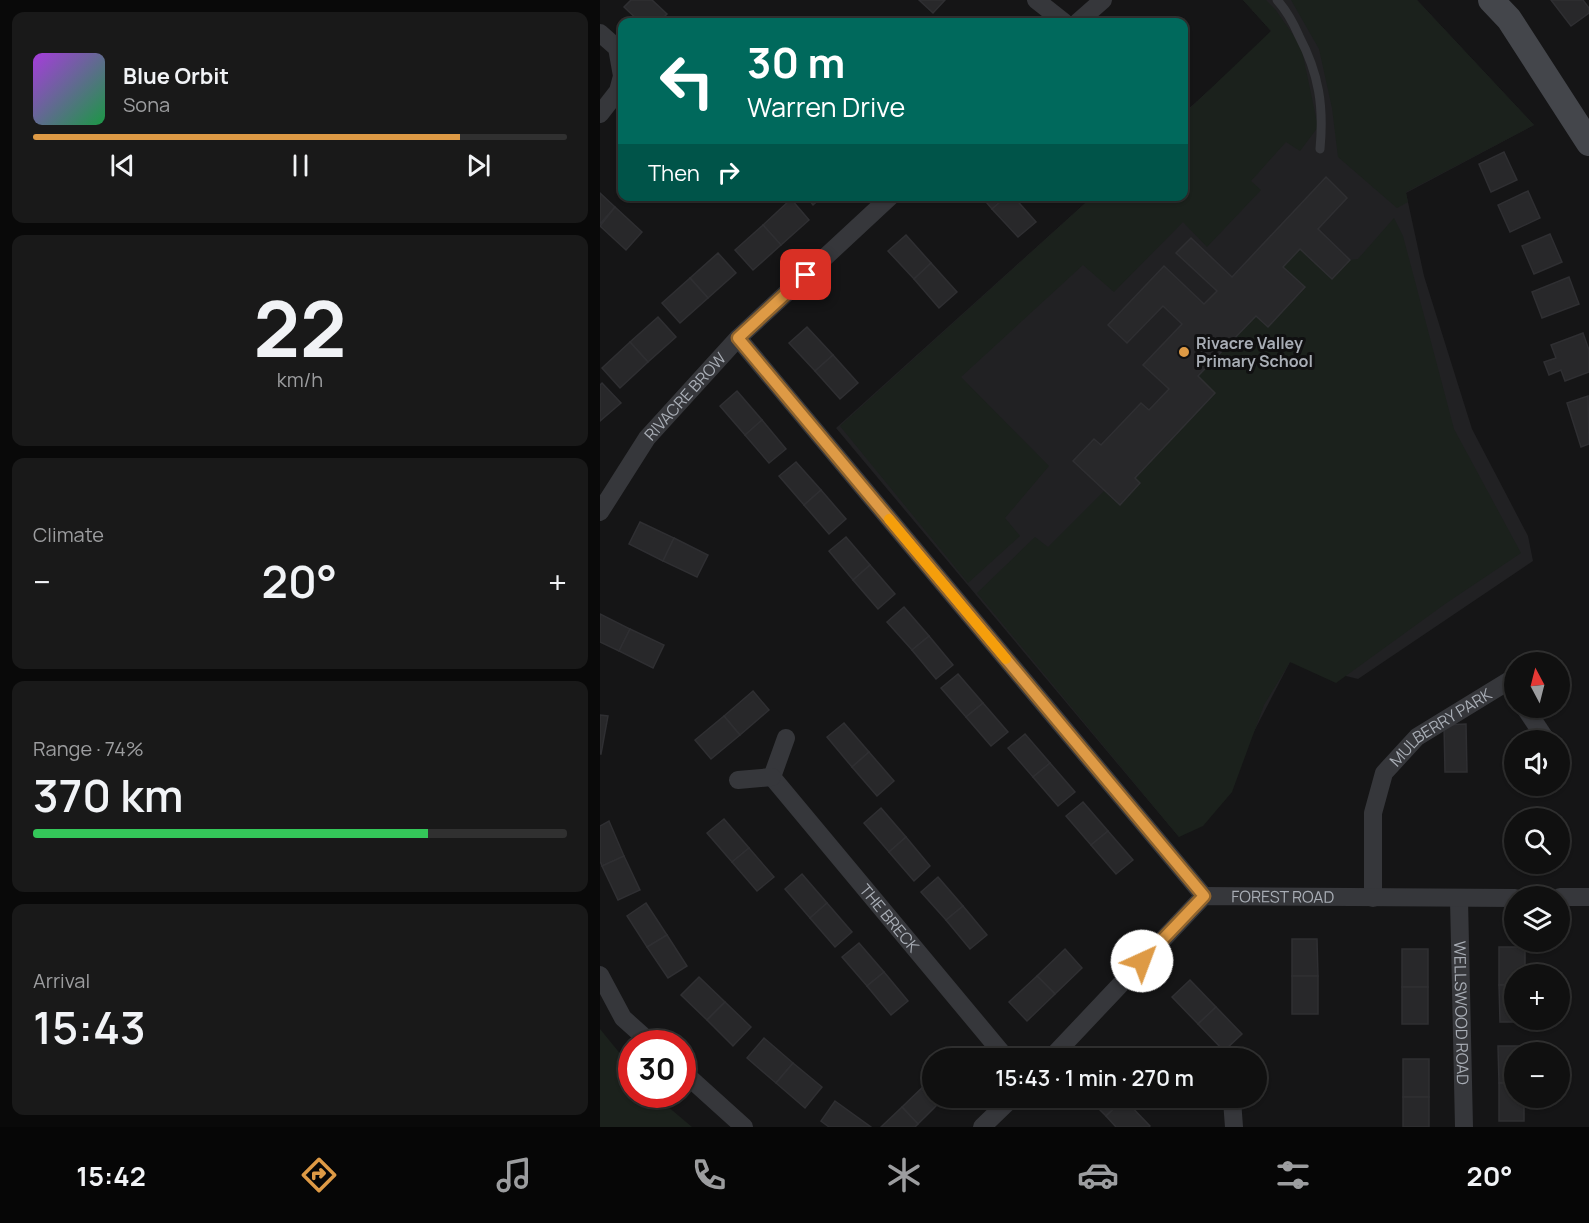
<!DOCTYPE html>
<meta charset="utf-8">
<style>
:root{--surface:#101010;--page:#191919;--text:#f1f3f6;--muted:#9c9d9f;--line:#303030;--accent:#de9a45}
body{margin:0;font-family:Manrope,sans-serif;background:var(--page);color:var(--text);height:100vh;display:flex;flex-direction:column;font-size:22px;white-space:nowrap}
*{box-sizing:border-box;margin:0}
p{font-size:20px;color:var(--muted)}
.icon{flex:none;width:33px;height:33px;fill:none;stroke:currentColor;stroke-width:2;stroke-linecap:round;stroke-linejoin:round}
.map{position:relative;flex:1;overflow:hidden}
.details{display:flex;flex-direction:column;gap:12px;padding:12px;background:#090909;width:600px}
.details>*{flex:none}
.banner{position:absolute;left:18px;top:18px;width:570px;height:183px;border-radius:12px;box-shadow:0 2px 4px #0004,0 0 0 2px var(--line);background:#00695c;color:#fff;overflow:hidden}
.needle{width:39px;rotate:353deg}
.controls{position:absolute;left:904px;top:652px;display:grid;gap:12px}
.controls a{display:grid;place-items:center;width:66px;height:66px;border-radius:50%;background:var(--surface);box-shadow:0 2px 4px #0004,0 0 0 2px var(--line);font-size:30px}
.speed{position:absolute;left:18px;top:1030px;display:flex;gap:12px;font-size:30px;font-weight:700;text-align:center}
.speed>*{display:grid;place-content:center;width:78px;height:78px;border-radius:50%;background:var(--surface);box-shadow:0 2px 4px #0004,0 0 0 2px var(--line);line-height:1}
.speed .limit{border:9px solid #d22;background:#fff;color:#111}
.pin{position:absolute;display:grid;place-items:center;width:51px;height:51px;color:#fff;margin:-26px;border-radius:12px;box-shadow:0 3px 9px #0006}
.me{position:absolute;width:66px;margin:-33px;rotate:43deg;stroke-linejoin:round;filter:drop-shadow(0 0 4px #0008)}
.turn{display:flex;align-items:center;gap:21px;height:126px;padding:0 30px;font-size:27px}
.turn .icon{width:78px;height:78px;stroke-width:2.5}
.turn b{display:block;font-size:42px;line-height:51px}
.then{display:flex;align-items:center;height:57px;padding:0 30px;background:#0003;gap:12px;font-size:22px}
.big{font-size:45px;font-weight:600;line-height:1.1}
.details .card{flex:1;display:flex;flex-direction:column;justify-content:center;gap:9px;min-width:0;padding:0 21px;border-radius:12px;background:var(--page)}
.details .dial{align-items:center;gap:0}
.dial b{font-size:78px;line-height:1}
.song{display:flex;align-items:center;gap:18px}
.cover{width:72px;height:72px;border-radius:9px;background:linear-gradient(135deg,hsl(280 70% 55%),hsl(140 70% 35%))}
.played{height:6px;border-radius:3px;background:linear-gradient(90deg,var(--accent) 80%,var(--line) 80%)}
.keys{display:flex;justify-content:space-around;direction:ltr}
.heat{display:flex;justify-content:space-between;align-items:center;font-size:33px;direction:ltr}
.charge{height:9px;border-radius:4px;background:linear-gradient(90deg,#34c759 74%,var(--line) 0)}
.trip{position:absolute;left:322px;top:1048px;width:345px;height:60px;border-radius:30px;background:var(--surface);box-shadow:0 2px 4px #0004,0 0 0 2px var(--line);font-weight:600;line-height:60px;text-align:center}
.dock{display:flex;height:96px;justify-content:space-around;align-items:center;background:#060606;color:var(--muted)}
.dock .icon{width:42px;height:42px}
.dock .current{color:var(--accent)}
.dock b{font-size:27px;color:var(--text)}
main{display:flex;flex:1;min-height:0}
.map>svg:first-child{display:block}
.built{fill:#212123}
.green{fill:#1b211c}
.building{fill:#28282a;stroke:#2f2f32;stroke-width:1.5}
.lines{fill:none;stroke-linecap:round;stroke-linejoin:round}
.lane{stroke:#36373b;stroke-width:9}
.street{stroke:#36373b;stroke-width:18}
.secondary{stroke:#44464b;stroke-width:26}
.route-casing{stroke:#90642d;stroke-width:15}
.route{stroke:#de9a45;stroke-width:10}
.slow{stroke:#f59e0b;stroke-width:10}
.poi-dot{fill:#de9a45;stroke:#101011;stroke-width:2}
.labels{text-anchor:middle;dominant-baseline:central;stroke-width:6;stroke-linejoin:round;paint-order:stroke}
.poi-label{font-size:16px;font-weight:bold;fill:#a8adb5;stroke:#101011;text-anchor:start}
.street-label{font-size:16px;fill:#a8adb5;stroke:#101011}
</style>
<main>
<section class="details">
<div class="card">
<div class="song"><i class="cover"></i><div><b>Blue Orbit</b><p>Sona</p></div></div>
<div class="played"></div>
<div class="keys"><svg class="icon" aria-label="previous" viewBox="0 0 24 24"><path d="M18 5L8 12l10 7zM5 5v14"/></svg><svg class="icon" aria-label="pause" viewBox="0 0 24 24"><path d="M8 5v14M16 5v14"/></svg><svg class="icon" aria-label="next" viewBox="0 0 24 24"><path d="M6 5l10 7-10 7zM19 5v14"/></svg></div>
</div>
<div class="card dial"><b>22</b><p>km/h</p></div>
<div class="card"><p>Climate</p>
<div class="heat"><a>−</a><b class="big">20°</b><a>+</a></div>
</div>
<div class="card"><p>Range · 74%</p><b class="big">370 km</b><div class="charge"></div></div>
<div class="card"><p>Arrival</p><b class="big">15:43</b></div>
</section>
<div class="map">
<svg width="989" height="1127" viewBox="0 0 989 1127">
<rect width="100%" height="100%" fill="#151516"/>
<!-- built -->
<path class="built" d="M643,0h174l117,125 -128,68 18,83 48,153 56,107 5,25 -175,118 -68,-17 -43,83 -68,92 -343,-409 256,-231 92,-1v-83l79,-72 8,-10z"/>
<!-- green -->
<g class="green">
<path d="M643,0h23l9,9 26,37 17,81 -18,24 -14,-9 -35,39 10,9 -54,57 -24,-25 -69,70 -31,-27 -122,112 88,89 -44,52 15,18 -52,47 -128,-157 252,-229 92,-1v-82l87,-83z"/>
<path d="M691,0h126l117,125 -128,67 2,10 -11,6 -59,-51 -6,-49 -13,-59z"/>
<path d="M794,218l9,18 51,193 67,124 -76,51 -109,79 -46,-21 -26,43 -32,87 -29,34 -24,11 -202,-244 58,-56 13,10 56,-56 16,14 20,-22 -5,-5 80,-85 -17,-17 58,-60 12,11 37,-39 -22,-21 17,-18 32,29 18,-18 8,-1z"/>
<path d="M0,1029l31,38 1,28h22l38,32h-92z"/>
</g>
<!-- building -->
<g class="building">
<path d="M31,0h21l15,14 -8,8h-19l-16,-15z"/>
<path d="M319,0h26l-12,13z"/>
<path d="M951,0h32l6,8v5l-18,13z"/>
<path d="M904,152l13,28 -26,12 -12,-28z"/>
<path d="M726,177l21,21 -29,31 32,31 -18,19 -32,-30 -17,18 22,20 -37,40 -12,-11 -58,60 17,17 -80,85 5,5 -20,22 -47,-44 21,-22 7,6 40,-42 8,7 20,-21 -26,-24 39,-41 -19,-18 -36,37 -19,-18 56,-59 40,38 13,-13 -41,-38 15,-15 41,39z"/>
<path d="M928,191l12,27 -30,14 -12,-27z"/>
<path d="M0,193l15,14 -15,17z"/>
<path d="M206,196h17l-10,9z"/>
<path d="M381,196h26l-15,13z"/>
<path d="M407,196h6l23,26 -18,15 -26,-28z"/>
<path d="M191,199l18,21 -28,25 -18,-20z"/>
<path d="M15,207l27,25 -16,18 -26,-24z"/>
<path d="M163,225l18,20 -28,25 -18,-20z"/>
<path d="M950,234l12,28 -28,12 -12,-28z"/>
<path d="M306,235l25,28 -17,16 -26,-28z"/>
<path d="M118,253l18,20 -28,25 -18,-20z"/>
<path d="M331,263l26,29 -18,16 -25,-29z"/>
<path d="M969,277l10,27 -37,14 -10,-26z"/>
<path d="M90,278l18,20 -28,25 -18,-20z"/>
<path d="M58,317l18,20 -28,25 -18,-20z"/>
<path d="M207,327l26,28 -18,16 -26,-28z"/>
<path d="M983,333l6,17v22l-24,9 -4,-11 -12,5 -5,-13 12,-4 -5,-13z"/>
<path d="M30,342l18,20 -28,26 -18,-20z"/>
<path d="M233,355l25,28 -18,16 -25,-28z"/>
<path d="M2,383l19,20 -21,18v-36z"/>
<path d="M137,391l25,29 -17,15 -25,-29z"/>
<path d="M988,396l1,48 -8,3 -14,-44z"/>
<path d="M162,420l24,29 -17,14 -24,-28z"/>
<path d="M196,462l25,28 -17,15 -25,-29z"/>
<path d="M221,490l25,29 -17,15 -25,-29z"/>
<path d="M40,522l34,16 -11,23 -34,-17z"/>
<path d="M246,537l24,28 -17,15 -24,-29z"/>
<path d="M74,538l34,17 -11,22 -34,-16z"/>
<path d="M270,565l25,29 -17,15 -25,-29z"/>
<path d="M304,607l25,29 -17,14 -25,-28z"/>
<path d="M0,614l30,15 -11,22 -19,-9z"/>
<path d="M30,629l34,16 -11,23 -34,-17z"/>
<path d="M329,636l24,29 -17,14 -24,-29z"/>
<path d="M358,674l25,29 -17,14 -25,-29z"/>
<path d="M153,691l16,19 -29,25 -16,-19z"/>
<path d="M383,703l25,29 -17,14 -25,-29z"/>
<path d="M0,715l8,1 -7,38h-1z"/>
<path d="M124,716l16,19 -29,24 -16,-19z"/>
<path d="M244,723l25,29 -17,15 -25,-30z"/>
<path d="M866,724l1,48h-22l-1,-47z"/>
<path d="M425,734l25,29 -17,14 -25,-29z"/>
<path d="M269,752l25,29 -17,15 -25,-29z"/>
<path d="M450,763l25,29 -17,14 -25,-29z"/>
<path d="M483,802l25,29 -17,14 -25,-29z"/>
<path d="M281,808l25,29 -17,15 -25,-29z"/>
<path d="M124,819l25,29 -17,14 -25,-29z"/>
<path d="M9,821l15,35 -22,10 -2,-5v-35z"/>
<path d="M508,831l25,29 -17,14 -25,-29z"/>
<path d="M306,837l24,29 -16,15 -25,-29z"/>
<path d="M149,848l25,29 -17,14 -25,-29z"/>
<path d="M24,856l16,34 -22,10 -16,-34z"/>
<path d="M202,874l25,29 -17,15 -25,-29z"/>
<path d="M338,877l25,29 -17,14 -25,-28z"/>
<path d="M46,903l21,32 -20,12 -20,-31z"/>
<path d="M227,903l25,29 -17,15 -25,-29z"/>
<path d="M363,906l24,29 -17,14 -24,-29z"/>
<path d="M67,935l20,31 -19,12 -21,-31z"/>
<path d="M692,939h25l1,37h-26z"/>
<path d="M259,943l25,29 -17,14 -25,-29z"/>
<path d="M899,947h26v28h-10v10h-16z"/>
<path d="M465,949l17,19 -27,26 -18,-18z"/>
<rect x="802" y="949" width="26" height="38"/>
<path d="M284,972l24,29 -17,14 -24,-29z"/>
<path d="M437,976l18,18 -28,27 -18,-19z"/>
<rect x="692" y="976" width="26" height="38"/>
<path d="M99,977l26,25 -18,18 -26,-25z"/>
<path d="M590,980l26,27 -18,17 -26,-27z"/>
<path d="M899,985h16v35h10v2h-25z"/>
<rect x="802" y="987" width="26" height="37"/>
<path d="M125,1002l26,25 -18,19 -26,-26z"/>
<path d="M616,1007l26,27 -18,17 -26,-27z"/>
<path d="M164,1038l29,25 -17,20 -29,-25z"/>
<path d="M898,1046h26v7h-9v30h-16z"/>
<rect x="803" y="1059" width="26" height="38"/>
<path d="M193,1063l29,24 -17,21 -29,-25z"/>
<path d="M329,1081l4,4v13h11l-26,26 -16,-17z"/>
<path d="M899,1083h16v15h9v23h-25z"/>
<rect x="803" y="1097" width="26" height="30"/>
<path d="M488,1098h35l1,1 -18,17z"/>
<path d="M524,1099l26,27 -1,1h-33l-10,-11z"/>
<path d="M235,1101l36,26h-42l-8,-6z"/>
<path d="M302,1107l16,17 -3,3h-34z"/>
</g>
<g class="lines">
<!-- lane -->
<path class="lane" d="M677,0c10,11 16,22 22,36 20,38 25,70 21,113"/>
<!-- street -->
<g class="street">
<path d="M436,0l28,22"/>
<path d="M478,22l25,-22"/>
<path d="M0,33l17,15 5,28 -4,15 -18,23"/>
<path d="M138,338l466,558"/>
<path id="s1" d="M0,512l47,-74 91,-100 153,-142"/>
<path d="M925,708l22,33"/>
<path id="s2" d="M186,738l-14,39 235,282"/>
<path d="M138,780l34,-3"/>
<path d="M960,897h29"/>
<path id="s3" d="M773,898v-85l11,-40 33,-36 98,-60"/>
<path id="s4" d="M859,899l5,228"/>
<path d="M0,975l23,43 29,26"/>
<path id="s5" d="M450,1059l154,-163 311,2"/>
<path d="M82,1071l62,56"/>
<path d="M632,1100l2,27"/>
<path d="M382,1127l30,-29"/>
</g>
<!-- secondary -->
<path class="secondary" d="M891,0l18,19 80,124"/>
</g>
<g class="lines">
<!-- route casing -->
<g class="route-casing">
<path id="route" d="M206,275l-68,63 466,558 -62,65"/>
</g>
<!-- route -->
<use href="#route" class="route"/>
<!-- slow -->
<path class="slow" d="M289,519l117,140"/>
</g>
<!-- markers -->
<circle class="poi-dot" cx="584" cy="352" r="6"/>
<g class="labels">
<!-- poi labels -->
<g class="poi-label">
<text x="596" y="343">Rivacre Valley<tspan x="596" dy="18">Primary School</tspan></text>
</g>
<!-- street labels -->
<g class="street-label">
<text stroke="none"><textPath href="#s1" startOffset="144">RIVACRE BROW</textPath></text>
<text stroke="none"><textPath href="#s3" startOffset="200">MULBERRY PARK</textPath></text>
<text stroke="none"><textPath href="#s5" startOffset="303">FOREST ROAD</textPath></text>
<text stroke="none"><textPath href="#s2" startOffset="225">THE BRECK</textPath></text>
<text stroke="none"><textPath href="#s4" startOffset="114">WELLSWOOD ROAD</textPath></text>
</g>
</g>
</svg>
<div class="controls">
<a><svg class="needle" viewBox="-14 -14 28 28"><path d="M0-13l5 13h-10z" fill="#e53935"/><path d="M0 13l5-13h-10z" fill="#9c9d9f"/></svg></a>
<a><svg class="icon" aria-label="sound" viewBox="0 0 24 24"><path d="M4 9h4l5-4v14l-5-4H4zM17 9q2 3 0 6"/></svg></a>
<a><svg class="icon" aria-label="search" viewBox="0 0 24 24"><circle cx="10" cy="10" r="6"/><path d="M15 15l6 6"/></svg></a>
<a><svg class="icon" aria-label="layers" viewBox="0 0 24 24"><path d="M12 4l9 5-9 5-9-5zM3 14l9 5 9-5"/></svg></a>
<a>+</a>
<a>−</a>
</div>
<div class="speed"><div class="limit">30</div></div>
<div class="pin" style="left:206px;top:275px;background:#d93025"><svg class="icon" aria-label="arrive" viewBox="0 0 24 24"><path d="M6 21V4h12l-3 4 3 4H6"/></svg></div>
<svg class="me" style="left:542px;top:961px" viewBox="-20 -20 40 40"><circle r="19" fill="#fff"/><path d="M0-13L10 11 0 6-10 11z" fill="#de9a45"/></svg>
<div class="trip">15:43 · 1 min · 270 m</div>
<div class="banner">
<div class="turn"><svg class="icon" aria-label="left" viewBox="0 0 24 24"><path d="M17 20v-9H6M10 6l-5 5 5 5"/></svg><div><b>30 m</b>Warren Drive</div></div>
<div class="then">Then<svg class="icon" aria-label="right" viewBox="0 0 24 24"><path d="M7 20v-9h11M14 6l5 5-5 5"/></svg></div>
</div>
</div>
</main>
<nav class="dock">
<b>15:42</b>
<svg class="icon current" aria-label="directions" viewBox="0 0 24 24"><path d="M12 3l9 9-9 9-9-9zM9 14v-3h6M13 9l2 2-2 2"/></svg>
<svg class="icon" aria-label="music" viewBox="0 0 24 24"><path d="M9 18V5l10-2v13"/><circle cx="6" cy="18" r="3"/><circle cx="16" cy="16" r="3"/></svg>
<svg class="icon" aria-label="phone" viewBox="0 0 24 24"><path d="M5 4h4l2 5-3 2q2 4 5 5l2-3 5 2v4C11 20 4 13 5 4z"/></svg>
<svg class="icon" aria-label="climate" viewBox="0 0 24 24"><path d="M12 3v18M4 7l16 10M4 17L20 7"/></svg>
<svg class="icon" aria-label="car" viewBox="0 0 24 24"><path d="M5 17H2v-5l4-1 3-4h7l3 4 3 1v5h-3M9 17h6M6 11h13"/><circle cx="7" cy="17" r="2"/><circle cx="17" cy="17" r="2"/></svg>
<svg class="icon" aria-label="filters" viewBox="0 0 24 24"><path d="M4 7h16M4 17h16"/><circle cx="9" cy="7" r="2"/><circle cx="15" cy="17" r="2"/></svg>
<b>20°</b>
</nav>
